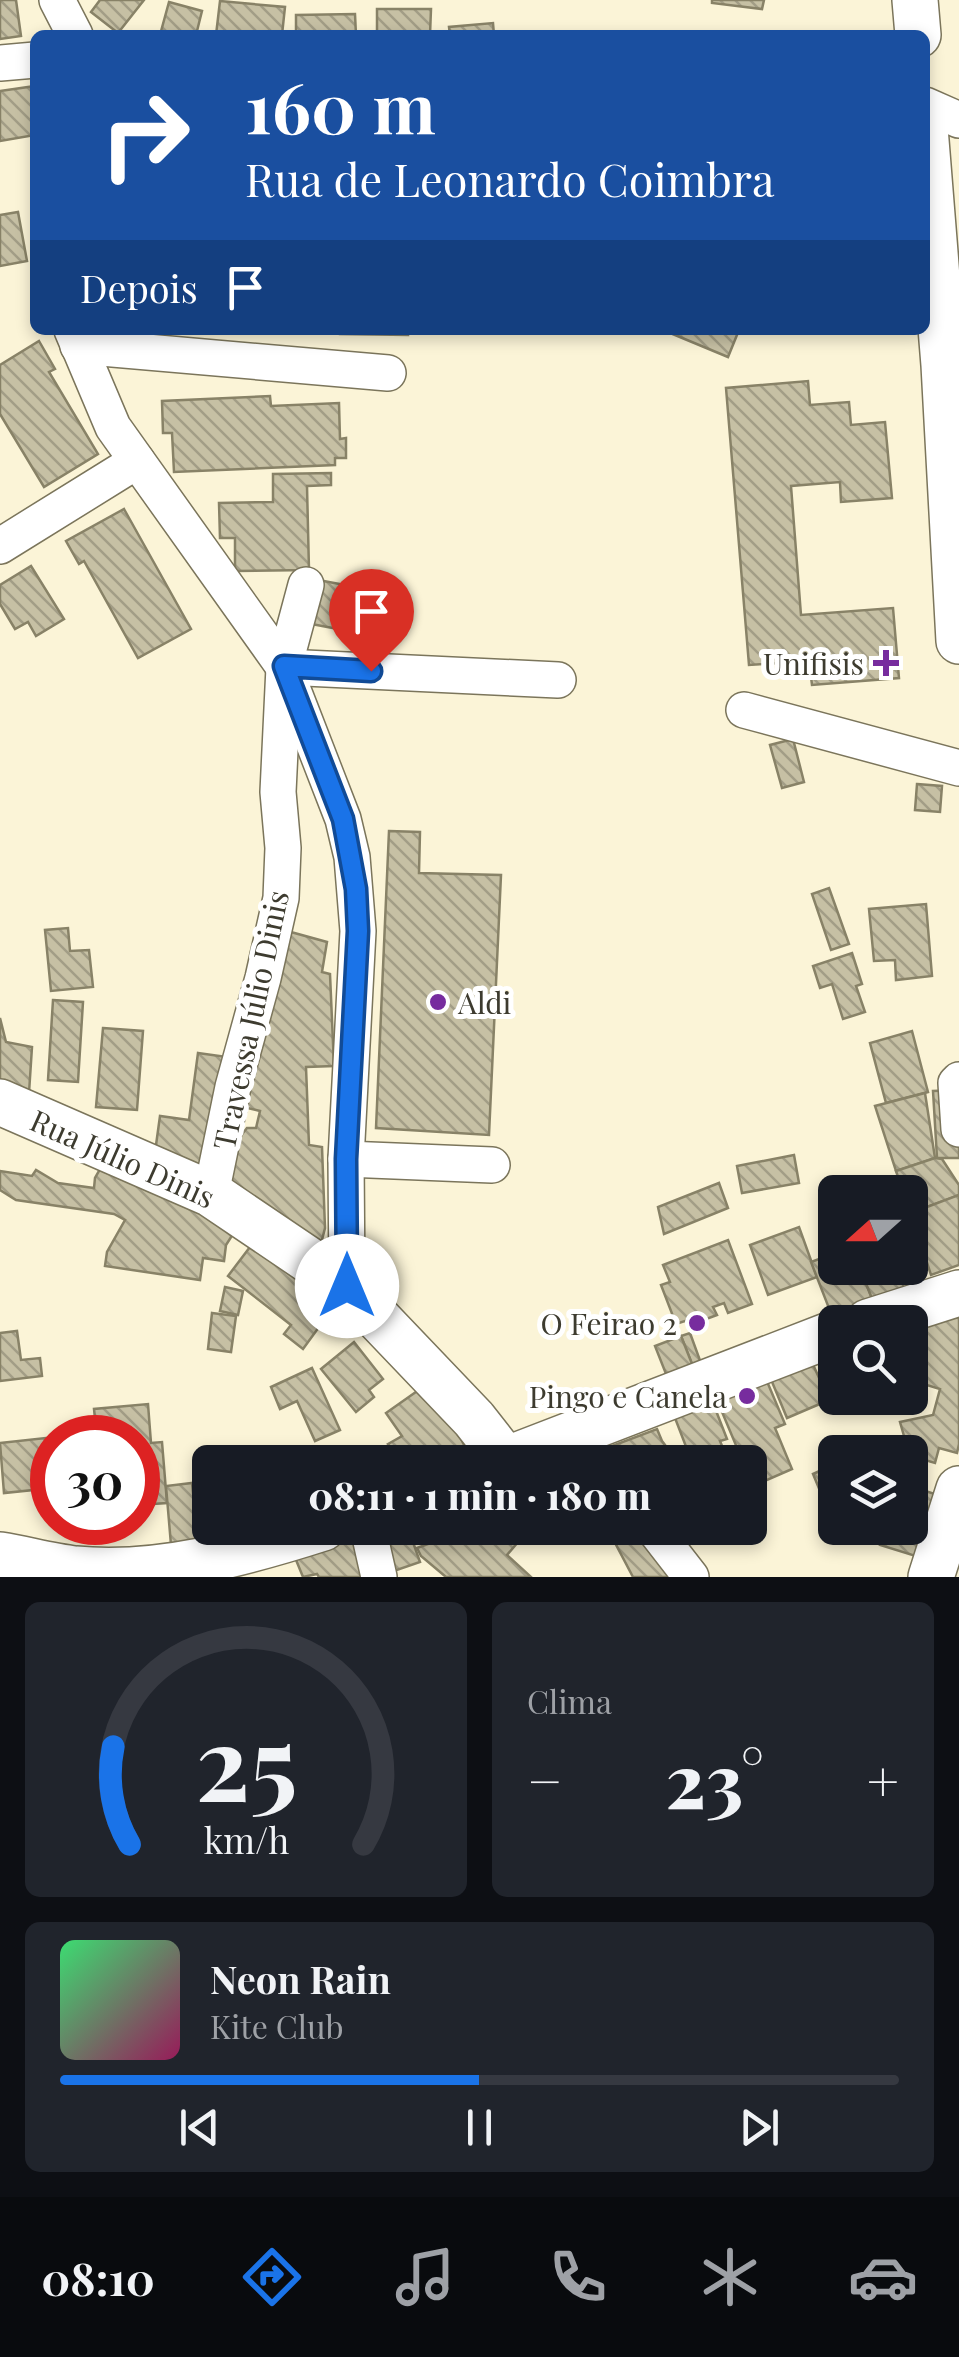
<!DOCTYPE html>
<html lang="pt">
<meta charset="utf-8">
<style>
:root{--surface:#171b24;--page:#20242c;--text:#f1f3f6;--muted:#9ea1a6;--line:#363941;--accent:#1a73e8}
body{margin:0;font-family:"Playfair Display",serif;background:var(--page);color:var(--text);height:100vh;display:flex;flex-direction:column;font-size:38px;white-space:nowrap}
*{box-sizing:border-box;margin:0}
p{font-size:32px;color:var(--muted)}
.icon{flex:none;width:55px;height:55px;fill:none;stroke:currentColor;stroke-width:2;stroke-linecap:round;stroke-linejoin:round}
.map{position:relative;height:1577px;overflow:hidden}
.details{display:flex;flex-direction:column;gap:25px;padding:25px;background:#0d0f14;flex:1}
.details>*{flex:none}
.hud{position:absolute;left:30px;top:30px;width:900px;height:305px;border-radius:15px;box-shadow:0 5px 15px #0003;background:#1a4fa0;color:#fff;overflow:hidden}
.needle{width:65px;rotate:249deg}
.controls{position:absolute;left:818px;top:1175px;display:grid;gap:20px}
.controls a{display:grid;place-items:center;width:110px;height:110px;border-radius:15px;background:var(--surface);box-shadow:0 5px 15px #0003;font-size:50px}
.speed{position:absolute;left:30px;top:1415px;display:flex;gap:20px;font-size:50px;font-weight:700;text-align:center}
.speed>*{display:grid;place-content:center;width:130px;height:130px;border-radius:50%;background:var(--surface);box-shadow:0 5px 15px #0003;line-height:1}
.speed .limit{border:15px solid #d22;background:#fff;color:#111}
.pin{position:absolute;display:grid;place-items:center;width:85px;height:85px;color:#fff;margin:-102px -42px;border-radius:50% 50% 50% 0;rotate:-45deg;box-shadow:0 0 10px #0007}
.pin .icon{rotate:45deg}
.me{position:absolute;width:110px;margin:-55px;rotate:0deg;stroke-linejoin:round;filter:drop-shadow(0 0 8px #0008)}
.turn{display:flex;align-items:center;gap:35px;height:210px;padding:0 50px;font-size:45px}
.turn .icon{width:130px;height:130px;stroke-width:2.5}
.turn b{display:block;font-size:70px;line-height:85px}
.then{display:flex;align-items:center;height:95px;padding:0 50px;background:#0003;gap:20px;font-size:38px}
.big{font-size:75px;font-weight:800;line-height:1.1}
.details .tile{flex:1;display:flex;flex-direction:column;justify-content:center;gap:15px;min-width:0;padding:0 35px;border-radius:15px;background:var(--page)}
.details .dial{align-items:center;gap:0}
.dial svg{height:260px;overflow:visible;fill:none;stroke:var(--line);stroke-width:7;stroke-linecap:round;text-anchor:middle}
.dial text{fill:var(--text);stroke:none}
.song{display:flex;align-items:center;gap:30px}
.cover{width:120px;height:120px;border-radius:15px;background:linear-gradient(135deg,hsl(140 70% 55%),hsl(330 70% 35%))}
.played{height:10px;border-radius:5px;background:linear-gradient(90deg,var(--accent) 50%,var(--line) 50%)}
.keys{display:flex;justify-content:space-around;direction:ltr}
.heat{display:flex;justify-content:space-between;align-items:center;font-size:55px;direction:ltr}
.details .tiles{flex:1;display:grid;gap:25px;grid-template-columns:1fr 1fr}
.tile:last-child{grid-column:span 2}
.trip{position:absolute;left:192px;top:1445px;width:575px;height:100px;border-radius:15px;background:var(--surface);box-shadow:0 5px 15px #0003;font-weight:800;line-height:100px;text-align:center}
.menu{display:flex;height:160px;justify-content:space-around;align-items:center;background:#090b0e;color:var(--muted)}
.menu .icon{width:70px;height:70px}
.menu .on{color:var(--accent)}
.menu b{font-size:45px;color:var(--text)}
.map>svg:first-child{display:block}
.building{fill:url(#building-back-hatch);stroke:#888267;stroke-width:2.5}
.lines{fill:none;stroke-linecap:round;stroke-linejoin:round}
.minor-casing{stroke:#7b755b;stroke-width:38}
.major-casing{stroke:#7b755b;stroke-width:48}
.minor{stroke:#fff;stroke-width:35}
.major{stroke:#fff;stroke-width:45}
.route-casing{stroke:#114b97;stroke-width:25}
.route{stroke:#1a73e8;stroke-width:18}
.poi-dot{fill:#772c9e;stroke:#fff;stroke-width:4}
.labels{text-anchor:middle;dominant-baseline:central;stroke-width:10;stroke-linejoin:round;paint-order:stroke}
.poi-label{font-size:30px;fill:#3d3b2f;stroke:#fff;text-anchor:end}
.street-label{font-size:30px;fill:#3d3b2f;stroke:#fff}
</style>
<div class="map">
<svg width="959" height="1577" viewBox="0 0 959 1577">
<defs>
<pattern id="building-back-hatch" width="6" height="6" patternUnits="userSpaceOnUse" patternTransform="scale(2.5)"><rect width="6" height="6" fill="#c6c0a4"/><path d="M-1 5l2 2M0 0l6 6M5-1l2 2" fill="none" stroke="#a29d86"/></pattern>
</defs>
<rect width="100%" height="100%" fill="#fbf4d7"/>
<!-- building -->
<g class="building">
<path d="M0,0h16l5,36 -21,3z"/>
<path d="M100,0h44l-26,33 -27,-21z"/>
<path d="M712,0h52l-2,9 -50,-6z"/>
<path d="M220,1l65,6 -3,28h-66z"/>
<path d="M169,2l33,9 -6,24h-36z"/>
<path d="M377,9h54l-1,26h-53z"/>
<path d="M355,14l1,21h-60v-20z"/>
<path d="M493,23l1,12h-44l-1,-8z"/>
<path d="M35,86v49l-35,6v-50z"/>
<path d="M18,212l9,49 -27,5v-51z"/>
<path d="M340,330h68v5l-68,-1z"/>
<path d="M663,330h76l-11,27z"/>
<path d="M39,341l16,28 -6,3 49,82 -54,33 -44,-73v-49z"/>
<path d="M808,381l2,24 39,-3 2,23 34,-3 7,76 -51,4 -1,-20 -49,4 10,129 92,-7 6,70 -87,7 -3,-24 -60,4 -23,-277z"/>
<path d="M270,396l1,10 68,-3 1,36 6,-1v20h-11v7l-161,7 -2,-39h-9l-1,-32z"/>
<path d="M331,473v12l-24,1 2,84 -74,1v-33h-15l-1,-35 54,-1v-28z"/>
<path d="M124,509l67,120 -53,29 -54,-97 -5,3 -13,-23z"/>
<path d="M31,566l33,53 -28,17 -8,-14 -13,7 -15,-25v-19z"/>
<path d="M313,579l32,6 -7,44 -32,-6z"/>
<path d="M793,739l11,43 -22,6 -12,-43z"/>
<path d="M917,784l25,2 -2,26 -25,-2z"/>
<path d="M389,831l31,1 -1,41 82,2 -12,260 -113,-7z"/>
<path d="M829,888l20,56 -18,6 -19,-56z"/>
<path d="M926,904l6,72 -36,4 -1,-20 -21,1 -5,-52z"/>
<path d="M68,928l2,23 19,-1 4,37 -42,4 -6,-61z"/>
<path d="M280,929l47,13 -5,30 8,2 4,92 -28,1 3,78 13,2 3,81 -9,35 -99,-78 7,-28 23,-29h9l4,-17 -21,-5z"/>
<path d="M852,953l10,31 -6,2 9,26 -22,7 -11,-35 -12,4 -7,-22z"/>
<path d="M53,1000l30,2 -5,80 -30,-2z"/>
<path d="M0,1018l6,24 26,5 -3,46 -29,-6z"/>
<path d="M103,1028l40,3 -6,79 -41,-3z"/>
<path d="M912,1031l16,61 -42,11 -16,-60z"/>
<path d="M198,1053l29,4 -16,117 -58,-7 7,-51 29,4z"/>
<path d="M959,1090v68h-22l-4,-67z"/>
<path d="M925,1093l10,65 -39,13 -21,-65z"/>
<path d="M794,1155l5,28 -57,10 -5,-27z"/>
<path d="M107,1157l128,74 -9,14 -2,16 -21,-3 -3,22 -95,-14 2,-14 18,-32 -11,-6 -98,-14 -16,-10v-19l32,5 4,-6 22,13 36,5 1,-10z"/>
<path d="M935,1158l7,1 17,26v10l-48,18 -1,-21h-7l-7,-21z"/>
<path d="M719,1183l9,25 -64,26 -6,-27z"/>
<path d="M959,1195v70l-28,10 -20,-62z"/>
<path d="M799,1227l18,50 -49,18 -18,-50z"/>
<path d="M728,1240l24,64 -24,9 -4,-10 -11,4 4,8 -24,9 -2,-5 -15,5 -15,-39 9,-3 -7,-17z"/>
<path d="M253,1243l82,62 -32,44 -19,-15 7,-9 -63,-49z"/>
<path d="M835,1253v15h5l6,15 17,-7 10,25 -41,15 -21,-54z"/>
<path d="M873,1268h24l7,20 -31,13 -10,-25 12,-4z"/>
<path d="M225,1287l18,4 -5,24 -18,-4z"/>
<path d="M212,1313l24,3 -5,36 -23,-3z"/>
<path d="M959,1314v130l-2,9 -18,-5 -4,15 -17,-5 5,-17 -19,-5 -4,-14 33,-7 7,-26 -13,-4 -17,5v-62z"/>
<path d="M17,1331l4,29 19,-2 2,18 -42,5v-48z"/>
<path d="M690,1333l12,33 -8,3 -13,-33z"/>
<path d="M681,1336l13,33 -26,10 -13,-33z"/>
<path d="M354,1342l29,37 -14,11 5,7 -18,15 -35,-43z"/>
<path d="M811,1360l18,40 -42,18 -17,-41z"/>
<path d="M312,1368l28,62 -25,11 -18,-40 -17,8 -9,-22z"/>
<path d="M766,1379l19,45 -10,4 17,41 -39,17 -3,-24h-7l-26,-62z"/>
<path d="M423,1387l38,52 4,8 -6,13 -8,2h-48l-15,-18 14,-8 -16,-23z"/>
<path d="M713,1403l14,36 -7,2 7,17 -25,4 -3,-8 -9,3 -15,-39z"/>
<path d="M148,1404l3,39 11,-1 5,61 -29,2v-67h-41l-3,-29z"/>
<path d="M657,1429l5,12 16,21h-69l-5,-13z"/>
<path d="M73,1435l1,3h-22v50l-48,5 -4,-50z"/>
<path d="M835,1464v29l-12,5 -10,-24z"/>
<path d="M192,1483l6,60 -27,2 -5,-59z"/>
<path d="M910,1486l31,10 -19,62 -42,-13 5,-17h25z"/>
<path d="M203,1494h7v34h25l1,7 -28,3z"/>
<path d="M379,1528h29l12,34 -26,9z"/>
<path d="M471,1528h59l-23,27 24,22h-85l-25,-21 -4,-8z"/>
<path d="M624,1528h23l37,49h-51l-21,-40z"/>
<path d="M351,1534l16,43h-48l-2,-3 -14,3 -9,-22z"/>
</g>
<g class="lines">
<!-- minor casing -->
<g class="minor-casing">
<g id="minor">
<path d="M57,0l18,35"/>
<path d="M0,63l35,-3"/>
<path d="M925,105l34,15"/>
<path d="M72,330l41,97 171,240 59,152 9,38 6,74 -12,228 1,127"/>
<path d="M78,346l310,27"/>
<path d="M0,546l137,-85"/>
<path d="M284,667l274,13"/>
<path d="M744,710l215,58"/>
<path d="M959,1080l-3,3 3,46"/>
<path d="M346,1159l146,6"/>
<path d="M211,1194l22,-107 30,-109 18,-80 2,-50 -5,-56 6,-125 22,-82"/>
<path d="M576,1435l21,27"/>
<path d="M368,1528l11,49"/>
<path d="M653,1528l38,49"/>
</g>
</g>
<!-- major casing -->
<g class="major-casing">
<g id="major">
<path d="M915,0l3,35"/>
<path d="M925,128l19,237 15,276"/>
<path d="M0,1102l211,92 136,92 127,133 32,41"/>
<path d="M868,1322l91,-29"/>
<path d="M500,1462l335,-129"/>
<path d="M0,1555c25,4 50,11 75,14 84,8 170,-16 248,-41"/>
<path d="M931,1577l28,-88"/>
</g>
</g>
<!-- minor -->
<use href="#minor" class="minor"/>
<!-- major -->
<use href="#major" class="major"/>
</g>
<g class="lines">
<!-- route casing -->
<g class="route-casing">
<path id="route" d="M347,1286l-1,-127 12,-228 -2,-42 -13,-70 -59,-153 87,5"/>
</g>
<!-- route -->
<use href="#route" class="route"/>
</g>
<!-- markers -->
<g class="poi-dot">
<path d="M881 648h10v10h10v10h-10v10h-10v-10h-10v-10h10z"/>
<circle cx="438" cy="1002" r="10"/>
<circle cx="697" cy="1323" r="10"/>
<circle cx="747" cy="1396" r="10"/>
</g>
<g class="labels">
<!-- poi labels -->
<g class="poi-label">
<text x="864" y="663">Unifisis</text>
<text x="458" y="1002" text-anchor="start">Aldi</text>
<text x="677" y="1323">O Feirao 2</text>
<text x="727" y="1396">Pingo e Canela</text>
</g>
<!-- street labels -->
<g class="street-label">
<text transform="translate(250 1020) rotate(-78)">Travessa Júlio Dinis</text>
<text transform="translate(123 1158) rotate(24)">Rua Júlio Dinis</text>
</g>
</g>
</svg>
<div class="controls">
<a><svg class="needle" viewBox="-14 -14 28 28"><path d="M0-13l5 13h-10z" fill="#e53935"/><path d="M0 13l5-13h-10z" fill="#9ea1a6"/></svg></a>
<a><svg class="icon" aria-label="search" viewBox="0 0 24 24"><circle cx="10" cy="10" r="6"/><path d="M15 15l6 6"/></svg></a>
<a><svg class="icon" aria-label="layers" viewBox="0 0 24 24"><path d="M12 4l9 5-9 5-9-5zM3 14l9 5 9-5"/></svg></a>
</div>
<div class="speed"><div class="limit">30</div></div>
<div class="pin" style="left:371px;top:671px;background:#d93025"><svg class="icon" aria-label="arrive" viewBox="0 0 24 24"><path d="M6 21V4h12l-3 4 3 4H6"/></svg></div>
<svg class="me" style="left:347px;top:1286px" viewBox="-20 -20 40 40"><circle r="19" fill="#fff"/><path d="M0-13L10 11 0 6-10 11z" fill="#1a73e8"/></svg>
<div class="trip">08:11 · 1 min · 180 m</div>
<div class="hud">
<div class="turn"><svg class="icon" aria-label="right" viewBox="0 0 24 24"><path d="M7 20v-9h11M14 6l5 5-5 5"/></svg><div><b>160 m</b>Rua de Leonardo Coimbra</div></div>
<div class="then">Depois<svg class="icon" aria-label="arrive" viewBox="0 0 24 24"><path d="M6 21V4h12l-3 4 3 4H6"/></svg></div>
</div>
</div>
<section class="details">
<div class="tiles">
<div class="tile dial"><svg viewBox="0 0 100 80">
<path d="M14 69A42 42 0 1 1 86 69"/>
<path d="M14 69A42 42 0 0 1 9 39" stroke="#1a73e8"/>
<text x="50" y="56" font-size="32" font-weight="700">25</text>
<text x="50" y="72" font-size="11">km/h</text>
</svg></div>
<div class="tile"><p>Clima</p>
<div class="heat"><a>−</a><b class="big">23°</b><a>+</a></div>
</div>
<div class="tile">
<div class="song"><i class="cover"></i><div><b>Neon Rain</b><p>Kite Club</p></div></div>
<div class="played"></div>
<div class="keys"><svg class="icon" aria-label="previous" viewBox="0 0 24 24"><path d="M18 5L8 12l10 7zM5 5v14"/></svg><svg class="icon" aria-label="pause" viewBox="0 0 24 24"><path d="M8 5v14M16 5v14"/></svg><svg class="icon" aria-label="next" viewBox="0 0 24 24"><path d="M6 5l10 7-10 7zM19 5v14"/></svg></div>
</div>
</div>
</section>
<nav class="menu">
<b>08:10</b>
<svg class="icon on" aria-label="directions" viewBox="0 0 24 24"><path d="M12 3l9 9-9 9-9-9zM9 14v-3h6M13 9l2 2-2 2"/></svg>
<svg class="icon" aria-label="music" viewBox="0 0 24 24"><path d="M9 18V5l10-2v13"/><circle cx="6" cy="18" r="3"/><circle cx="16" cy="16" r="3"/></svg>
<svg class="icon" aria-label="phone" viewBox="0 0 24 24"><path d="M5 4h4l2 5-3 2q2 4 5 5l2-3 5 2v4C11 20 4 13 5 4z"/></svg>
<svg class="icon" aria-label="climate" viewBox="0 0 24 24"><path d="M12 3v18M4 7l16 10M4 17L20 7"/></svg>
<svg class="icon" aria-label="car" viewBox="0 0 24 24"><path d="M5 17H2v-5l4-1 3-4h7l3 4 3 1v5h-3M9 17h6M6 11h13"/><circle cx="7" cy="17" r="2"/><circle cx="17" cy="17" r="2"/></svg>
</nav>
